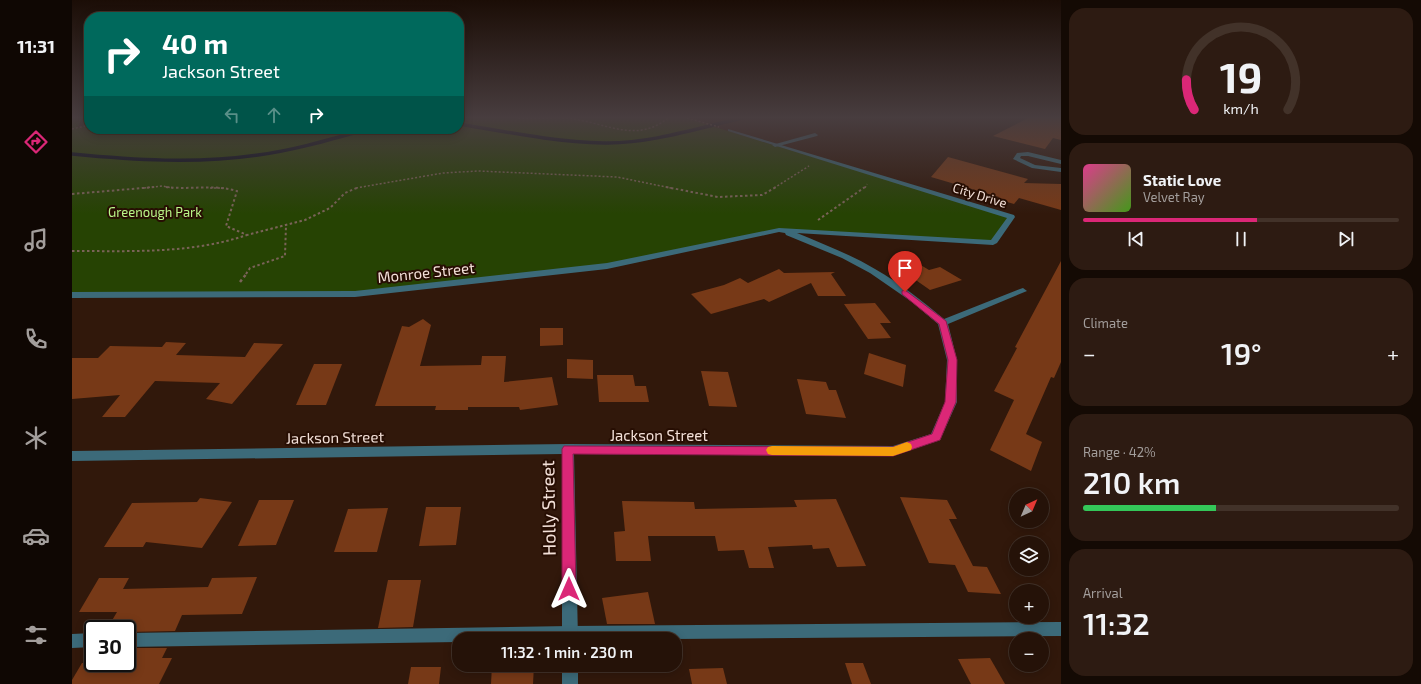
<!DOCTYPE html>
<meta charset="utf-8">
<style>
:root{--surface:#251208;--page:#2d1b12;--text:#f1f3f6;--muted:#a39e9c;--line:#423229;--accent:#db2777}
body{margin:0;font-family:"Exo 2",sans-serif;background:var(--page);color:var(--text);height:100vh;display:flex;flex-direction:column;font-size:15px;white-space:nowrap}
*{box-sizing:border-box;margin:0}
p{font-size:13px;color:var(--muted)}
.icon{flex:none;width:22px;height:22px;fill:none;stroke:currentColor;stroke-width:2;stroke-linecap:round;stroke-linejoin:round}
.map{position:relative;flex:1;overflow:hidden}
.drawer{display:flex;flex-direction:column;gap:8px;padding:8px;background:#140a04;width:360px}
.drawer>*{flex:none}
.top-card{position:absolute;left:12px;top:12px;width:380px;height:122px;border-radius:16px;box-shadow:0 2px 10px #0003,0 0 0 1px var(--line);background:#00695c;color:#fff;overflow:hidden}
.needle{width:26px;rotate:44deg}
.buttons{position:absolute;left:937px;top:488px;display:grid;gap:8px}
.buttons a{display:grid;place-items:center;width:40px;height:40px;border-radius:50%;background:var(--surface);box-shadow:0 2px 10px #0003,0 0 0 1px var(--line);font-size:20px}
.speed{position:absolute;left:12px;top:620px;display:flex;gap:8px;font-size:20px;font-weight:700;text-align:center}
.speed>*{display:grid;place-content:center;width:52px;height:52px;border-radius:50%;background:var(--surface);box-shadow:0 2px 10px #0003,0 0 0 1px var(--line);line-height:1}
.speed .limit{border:2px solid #111;border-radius:6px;background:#fff;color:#111}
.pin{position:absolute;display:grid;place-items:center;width:34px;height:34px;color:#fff;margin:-41px -17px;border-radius:50% 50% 50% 0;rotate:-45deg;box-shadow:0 0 4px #0007}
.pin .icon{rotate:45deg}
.me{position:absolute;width:44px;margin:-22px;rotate:0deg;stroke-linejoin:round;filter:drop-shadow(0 0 3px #0008)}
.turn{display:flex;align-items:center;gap:14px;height:84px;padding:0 12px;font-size:18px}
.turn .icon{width:52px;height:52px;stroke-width:2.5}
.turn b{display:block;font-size:28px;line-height:34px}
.lanes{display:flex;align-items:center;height:38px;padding:0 12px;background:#0003;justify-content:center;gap:20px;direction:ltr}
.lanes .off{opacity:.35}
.big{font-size:30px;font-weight:600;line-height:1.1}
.drawer .card{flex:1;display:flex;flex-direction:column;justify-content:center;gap:6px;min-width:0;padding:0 14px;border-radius:16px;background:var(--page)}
.drawer .dial{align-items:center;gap:0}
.dial svg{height:104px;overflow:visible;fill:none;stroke:var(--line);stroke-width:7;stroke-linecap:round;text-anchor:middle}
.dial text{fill:var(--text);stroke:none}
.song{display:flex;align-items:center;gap:12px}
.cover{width:48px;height:48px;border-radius:6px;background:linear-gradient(135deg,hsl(330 70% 55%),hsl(100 70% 35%))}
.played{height:4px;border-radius:2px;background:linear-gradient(90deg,var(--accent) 55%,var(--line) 55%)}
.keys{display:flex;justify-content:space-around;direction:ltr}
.heat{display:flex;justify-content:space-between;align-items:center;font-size:22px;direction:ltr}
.charge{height:6px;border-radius:3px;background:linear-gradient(90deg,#34c759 42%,var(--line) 0)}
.trip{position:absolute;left:380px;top:632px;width:230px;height:40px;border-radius:16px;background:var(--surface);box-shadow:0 2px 10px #0003,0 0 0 1px var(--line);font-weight:600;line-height:40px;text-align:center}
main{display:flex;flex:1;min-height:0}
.tab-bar{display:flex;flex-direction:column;width:72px;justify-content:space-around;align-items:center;background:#0f0703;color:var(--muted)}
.tab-bar .icon{width:28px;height:28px}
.tab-bar .selected{color:var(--accent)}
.tab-bar b{font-size:18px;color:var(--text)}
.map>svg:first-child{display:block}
.green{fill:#264303}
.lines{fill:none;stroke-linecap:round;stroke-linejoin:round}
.stream{stroke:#00081b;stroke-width:3.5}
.building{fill:#773917}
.path-far2{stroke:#7a6358;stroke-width:1.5;stroke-dasharray:2 2;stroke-linecap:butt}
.path-far1{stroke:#7a6358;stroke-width:2;stroke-dasharray:2.5 2.5;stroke-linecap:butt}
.path{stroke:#7a6358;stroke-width:2.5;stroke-dasharray:3 3;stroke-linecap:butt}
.lane{fill:#3c6a79;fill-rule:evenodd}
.street{fill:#3c6a79;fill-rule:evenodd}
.route{fill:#db2777;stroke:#8e194d}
.slow{fill:#f59e0b}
.labels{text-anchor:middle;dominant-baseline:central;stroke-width:4;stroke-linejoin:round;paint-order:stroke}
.far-street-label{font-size:13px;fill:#f3e0d8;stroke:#270e03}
.far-park-label{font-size:13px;fill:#baf789;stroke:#270e03}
.street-label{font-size:15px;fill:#f3e0d8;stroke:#270e03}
.near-street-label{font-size:18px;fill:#f3e0d8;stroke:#270e03}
</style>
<main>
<nav class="tab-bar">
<b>11:31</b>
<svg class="icon selected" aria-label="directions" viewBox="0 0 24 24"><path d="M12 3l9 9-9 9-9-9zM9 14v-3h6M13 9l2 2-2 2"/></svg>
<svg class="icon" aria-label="music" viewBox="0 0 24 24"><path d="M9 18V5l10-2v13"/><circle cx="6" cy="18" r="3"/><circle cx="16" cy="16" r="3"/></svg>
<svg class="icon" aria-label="phone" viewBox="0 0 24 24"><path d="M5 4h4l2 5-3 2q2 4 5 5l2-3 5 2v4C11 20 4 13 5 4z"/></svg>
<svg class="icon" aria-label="climate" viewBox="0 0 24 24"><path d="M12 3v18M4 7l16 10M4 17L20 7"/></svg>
<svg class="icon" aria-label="car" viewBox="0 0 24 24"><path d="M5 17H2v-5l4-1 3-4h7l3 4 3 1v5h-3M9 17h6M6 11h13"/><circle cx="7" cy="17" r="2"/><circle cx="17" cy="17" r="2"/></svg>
<svg class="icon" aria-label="filters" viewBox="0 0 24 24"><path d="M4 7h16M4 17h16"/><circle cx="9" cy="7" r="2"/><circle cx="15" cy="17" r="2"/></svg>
</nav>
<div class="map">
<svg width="989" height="684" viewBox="0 0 989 684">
<rect width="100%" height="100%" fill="#31180b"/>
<!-- green -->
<path class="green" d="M0,118h11l-6,10 12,-3v4h370v-11h226l326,99 -18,26 -214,-13 -172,36 -252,28 -283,1z"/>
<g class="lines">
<!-- stream -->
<g class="stream">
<path d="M387,124c48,8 97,18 145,19 44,1 95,-15 138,-25"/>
<path d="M0,154c62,6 124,10 186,1 37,-5 74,-16 110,-26"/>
</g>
</g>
<!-- building -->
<g class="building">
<path d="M956,118h33v22l-8,-2 -8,11 -52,-13z"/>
<path d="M876,157l80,22 -4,4 37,1v26l-42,-12 -5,6 -17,-5 2,-2 -68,-20z"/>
<path d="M989,261v101l-7,16 -3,-1 -25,57 16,8 -11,29 -41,-21 24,-50 -20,-9 23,-43 -2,-1z"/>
<path d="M847,264l10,6 11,-3 22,13 -32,10 -30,-21z"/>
<path d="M707,269l5,4 51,-1 -4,2 15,22h-28l-7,-13 -42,19 -5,-3 -53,15 -20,-20 33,-9 16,-7 8,5z"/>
<path d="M803,303l16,20h-11l11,15 -23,1 -24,-35z"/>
<path d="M351,319l8,6 -11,41 61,-1 1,-9h24l-2,26 48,-5 6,28 -38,5 -1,-3h-51v3h-33l1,-4h-61l27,-80 7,1z"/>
<path d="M468,328h23v17l-23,1z"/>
<path d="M94,342l20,1 -10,12 69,2 9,-14 29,1 -51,60 -26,-5 14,-16 -65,-2 -30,36h-23l18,-22 -48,4v-41h26l12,-12 52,1z"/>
<path d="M797,353l37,12 -3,22 -39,-13z"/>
<path d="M495,359l26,1v19l-26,-1z"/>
<path d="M242,364h28l-16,41h-30z"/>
<path d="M629,371l27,1 9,35 -28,-1z"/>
<path d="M525,375h36l2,11h11l3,16h-50z"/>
<path d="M725,379l29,3 3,8h7l10,28 -40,-4z"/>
<path d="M828,497l47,3 10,19h-8l24,47 14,1 14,27 -33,-2 -13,-27 -26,-2z"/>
<path d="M128,498l32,4 -30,46 -56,-6 -3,5h-39l28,-44 65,-1z"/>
<path d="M764,499l30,67 -29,1 -8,-19 -16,1 -1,-4 -44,2 6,21h-25l-5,-18 -26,1 -3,-15h-67l3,25h-35l-2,-29 11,-1 -3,-30 72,1 1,7 102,-2 -3,-7z"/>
<path d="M187,500h35l-18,45 -38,1z"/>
<path d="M354,507h35l-5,38 -37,1z"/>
<path d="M316,508l-11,44h-43l14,-43z"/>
<path d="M185,577l-15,37 -60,1 -7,16 -48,1v-3h-20l10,-17h-38l20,-34h30l-6,11 85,-2 4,-9z"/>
<path d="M316,580h33l-8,47 -35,1z"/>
<path d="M576,592l7,32h-48l-5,-26z"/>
<path d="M55,648h40l-5,10h10l-13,26h-87v-4l10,-17h45z"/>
<path d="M918,658l15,26h-34l-13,-25z"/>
<path d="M773,663h18l8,21h-19z"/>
<path d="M420,665h42l-1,19h-42z"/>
<path d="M339,667h30l-2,17h-31z"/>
<path d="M651,668l4,16h-35l-3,-15z"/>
</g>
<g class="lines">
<!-- path-far2 -->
<g class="path-far2">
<path d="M446,118c19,2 37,-2 56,1 34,5 63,24 94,-1"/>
<path d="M615,118l32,9"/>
<path d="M0,129l17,-4"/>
<path d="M72,188l18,-2 11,2"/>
<path d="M138,188h15"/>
<path d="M284,188l87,-15 35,-2 139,6 54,11"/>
<path d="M702,188l35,-22"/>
<path d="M793,188l2,-4"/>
</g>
<!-- path-far1 -->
<g class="path-far1">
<path d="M94,187c24,3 48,-3 71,4l-11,35 21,9 58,-15 25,-12 15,-15 14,-6"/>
<path d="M594,187l52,10 44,-2 14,-8"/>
<path d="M0,194l83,-7"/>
<path d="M746,220l47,-33"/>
<path d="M0,251c59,0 119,3 175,-16"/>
<path d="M174,274l4,-6 35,-12 1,-31"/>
</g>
<!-- path -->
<path class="path" d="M168,282l7,-9"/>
<!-- lane -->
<g class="lane">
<path d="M743,133l3,2 -1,1 -42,11 -3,-2z"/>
<path d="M989,622v14l-386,3h-216v3l-332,5v-14l443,-7z"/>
<path d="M21,633v14l-21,1v-14z"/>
</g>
<!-- street -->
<g class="street">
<path d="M656,129l286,86 1,2 -18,26 -4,2 -196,-12c26,11 53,21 78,36 25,14 47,32 69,50l76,-30 3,-1 4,3 -79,33 9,36v42l-17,38 -47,16 -319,-2 4,185h-16v-185l-490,7v-10l496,-7 325,2 38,-12 14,-32 2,-42 -9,-36 -26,-22 -42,-29 -28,-15 -56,-23 -1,-2 -6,-1 -172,37 -252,28 -283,1v-6l283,-1 252,-28 172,-35 212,12 16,-22 -279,-87z"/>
<path d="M956,152l33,8v4l-33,-8h-7l-1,2 15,7 26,3v4l-29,-4 -19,-9 4,-6z"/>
<rect x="490" y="665" width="16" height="19"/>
</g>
</g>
<!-- sky -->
<linearGradient id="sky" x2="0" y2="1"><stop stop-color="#1b0d06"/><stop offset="0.55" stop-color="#483d3f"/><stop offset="1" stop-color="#483d3f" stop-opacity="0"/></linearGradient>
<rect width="989" height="214" fill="url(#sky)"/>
<!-- route -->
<path class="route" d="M833,290l41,31 11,39 -1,42 -16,38 -47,16 -320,-2 3,135 -2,5 -5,2 -5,-2 -2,-5v-140l2,-3 329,1 39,-13 13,-32 3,-42 -9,-36 -37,-30v-3z"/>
<!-- slow -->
<path class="slow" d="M835,442l4,2 1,3 -1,3 -18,6 -121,-1 -4,-1 -2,-4 2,-3 4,-1 121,1z"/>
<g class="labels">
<!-- far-street labels -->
<g class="far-street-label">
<text transform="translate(908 195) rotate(17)">City Drive</text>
</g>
<!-- far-park labels -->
<g class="far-park-label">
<text x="83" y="212">Greenough Park</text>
</g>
<!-- street labels -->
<g class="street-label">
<text transform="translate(354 272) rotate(-6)">Monroe Street</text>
<text x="587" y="435">Jackson Street</text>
<text transform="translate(263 437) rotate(-1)">Jackson Street</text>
</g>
<!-- near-street labels -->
<g class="near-street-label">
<text transform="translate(476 508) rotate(-91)">Holly Street</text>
</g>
</g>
</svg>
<div class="buttons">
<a><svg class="needle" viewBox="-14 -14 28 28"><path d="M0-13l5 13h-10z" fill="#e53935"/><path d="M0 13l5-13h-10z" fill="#a39e9c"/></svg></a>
<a><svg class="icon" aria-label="layers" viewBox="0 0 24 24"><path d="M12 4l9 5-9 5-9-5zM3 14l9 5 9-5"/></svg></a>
<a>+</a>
<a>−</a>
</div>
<div class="speed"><div class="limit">30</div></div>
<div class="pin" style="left:833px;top:292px;background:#d93025"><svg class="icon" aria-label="arrive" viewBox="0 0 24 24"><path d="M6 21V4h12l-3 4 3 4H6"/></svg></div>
<svg class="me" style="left:497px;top:589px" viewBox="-20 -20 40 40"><path d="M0-17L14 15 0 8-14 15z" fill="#db2777" stroke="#fff" stroke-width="4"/></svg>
<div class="trip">11:32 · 1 min · 230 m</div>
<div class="top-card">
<div class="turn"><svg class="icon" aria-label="right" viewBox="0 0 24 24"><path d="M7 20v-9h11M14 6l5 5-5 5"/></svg><div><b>40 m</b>Jackson Street</div></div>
<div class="lanes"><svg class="icon off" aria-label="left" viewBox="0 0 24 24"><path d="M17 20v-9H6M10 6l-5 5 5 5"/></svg><svg class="icon off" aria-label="ahead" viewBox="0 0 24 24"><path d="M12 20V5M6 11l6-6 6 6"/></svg><svg class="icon" aria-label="right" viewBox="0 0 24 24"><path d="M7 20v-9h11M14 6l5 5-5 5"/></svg></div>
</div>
</div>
<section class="drawer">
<div class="card dial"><svg viewBox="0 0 100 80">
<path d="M14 69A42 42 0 1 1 86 69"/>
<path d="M14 69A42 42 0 0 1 8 46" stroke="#db2777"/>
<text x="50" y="56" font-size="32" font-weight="700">19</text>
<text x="50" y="72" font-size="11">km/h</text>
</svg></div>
<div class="card">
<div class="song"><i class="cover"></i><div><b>Static Love</b><p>Velvet Ray</p></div></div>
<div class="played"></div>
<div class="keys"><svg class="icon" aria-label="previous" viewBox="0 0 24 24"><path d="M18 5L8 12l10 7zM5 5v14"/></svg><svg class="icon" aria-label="pause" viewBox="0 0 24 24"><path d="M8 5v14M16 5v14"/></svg><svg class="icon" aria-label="next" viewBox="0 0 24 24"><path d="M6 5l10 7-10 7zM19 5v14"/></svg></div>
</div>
<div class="card"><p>Climate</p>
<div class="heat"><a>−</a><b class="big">19°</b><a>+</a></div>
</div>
<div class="card"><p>Range · 42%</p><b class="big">210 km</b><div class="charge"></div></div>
<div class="card"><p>Arrival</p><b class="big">11:32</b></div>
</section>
</main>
